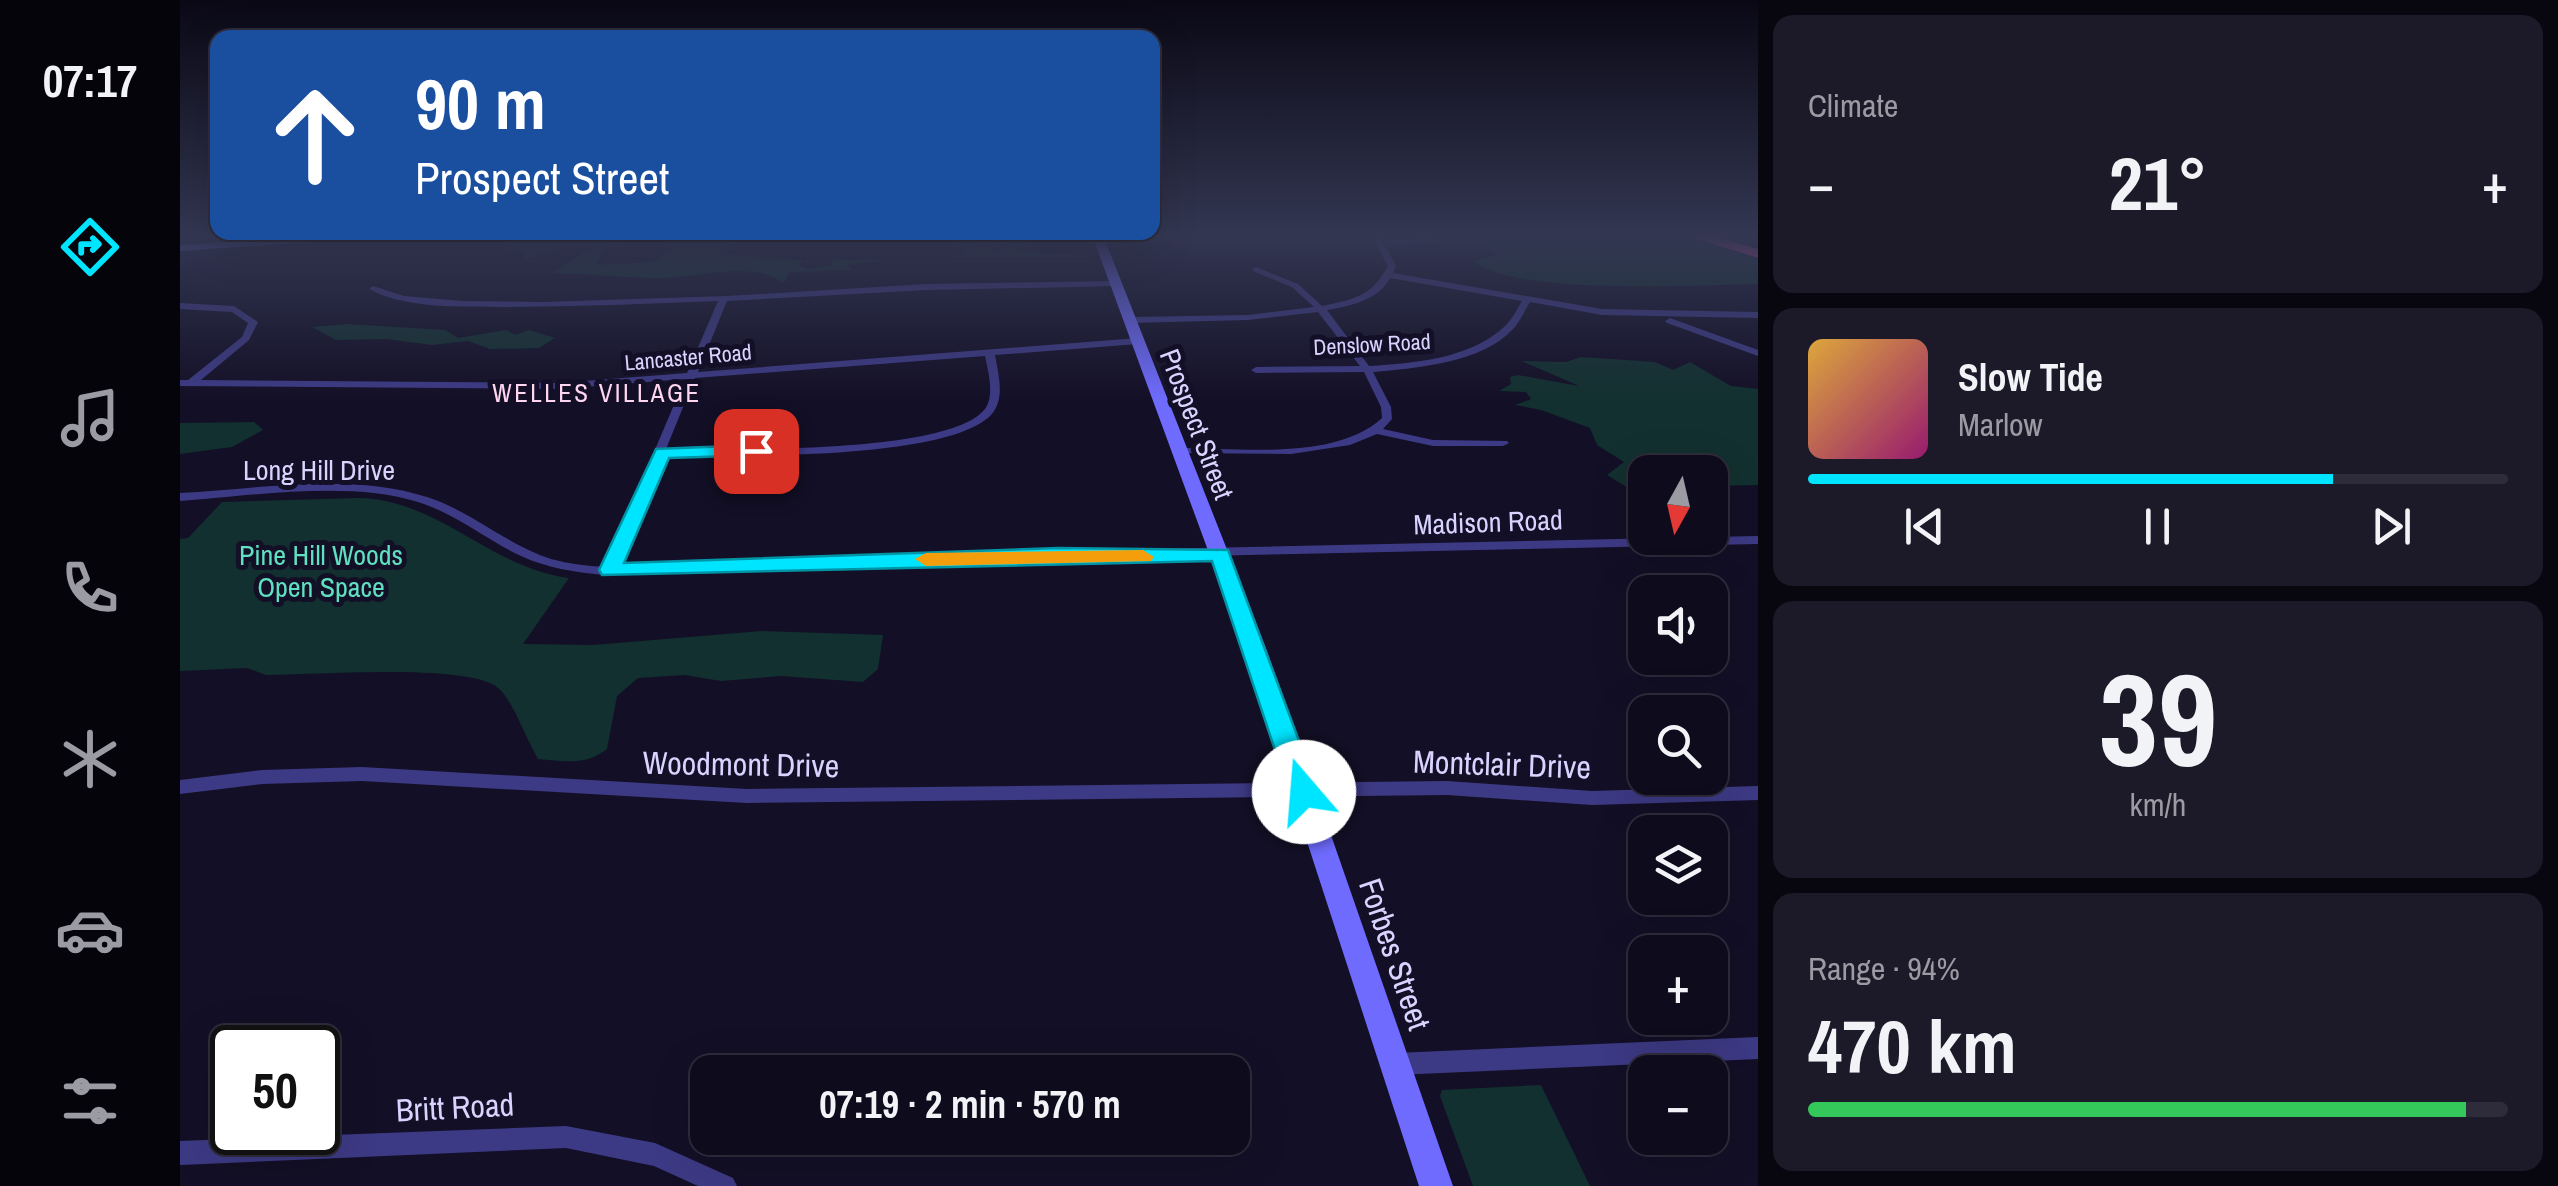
<!DOCTYPE html>
<meta charset="utf-8">
<style>
:root{--surface:#0e0b1c;--page:#1c1929;--text:#f1f3f6;--muted:#9b9ba3;--line:#2e2b3b;--accent:#00e5ff}
body{margin:0;font-family:"Archivo Narrow",sans-serif;background:var(--page);color:var(--text);height:100vh;display:flex;flex-direction:column;font-size:38px;white-space:nowrap}
*{box-sizing:border-box;margin:0}
p{font-size:32px;color:var(--muted)}
.icon{flex:none;width:55px;height:55px;fill:none;stroke:currentColor;stroke-width:2;stroke-linecap:round;stroke-linejoin:round}
.map{position:relative;flex:1;overflow:hidden}
.details{display:flex;flex-direction:column;gap:15px;padding:15px;background:#08060f;width:800px}
.details>*{flex:none}
.hud{position:absolute;left:30px;top:30px;width:950px;height:210px;border-radius:20px;box-shadow:0 10px 40px #0002,0 0 0 2px var(--line);background:#1a4fa0;color:#fff;overflow:hidden}
.needle{width:65px;rotate:188deg}
.tools{position:absolute;left:1448px;top:455px;display:grid;gap:20px}
.tools a{display:grid;place-items:center;width:100px;height:100px;border-radius:20px;background:var(--surface);box-shadow:0 10px 40px #0002,0 0 0 2px var(--line);font-size:50px}
.speed{position:absolute;left:30px;top:1025px;display:flex;gap:20px;font-size:50px;font-weight:700;text-align:center}
.speed>*{display:grid;place-content:center;width:130px;height:130px;border-radius:50%;background:var(--surface);box-shadow:0 10px 40px #0002,0 0 0 2px var(--line);line-height:1}
.speed .limit{border:5px solid #111;border-radius:15px;background:#fff;color:#111}
.pin{position:absolute;display:grid;place-items:center;width:85px;height:85px;color:#fff;margin:-42px;border-radius:20px;box-shadow:0 5px 15px #0006}
.me{position:absolute;width:110px;margin:-55px;rotate:342deg;stroke-linejoin:round;filter:drop-shadow(0 0 8px #0008)}
.turn{display:flex;align-items:center;gap:35px;height:210px;padding:0 40px;font-size:45px}
.turn .icon{width:130px;height:130px;stroke-width:2.5}
.turn b{display:block;font-size:70px;line-height:85px}
.big{font-size:75px;font-weight:800;line-height:1.1}
.details .card{flex:1;display:flex;flex-direction:column;justify-content:center;gap:15px;min-width:0;padding:0 35px;border-radius:20px;background:var(--page)}
.details .dial{align-items:center;gap:0}
.dial b{font-size:130px;line-height:1}
.song{display:flex;align-items:center;gap:30px}
.cover{width:120px;height:120px;border-radius:15px;background:linear-gradient(135deg,hsl(40 70% 55%),hsl(320 70% 35%))}
.played{height:10px;border-radius:5px;background:linear-gradient(90deg,var(--accent) 75%,var(--line) 75%)}
.keys{display:flex;justify-content:space-around;direction:ltr}
.heat{display:flex;justify-content:space-between;align-items:center;font-size:55px;direction:ltr}
.charge{height:15px;border-radius:8px;background:linear-gradient(90deg,#34c759 94%,var(--line) 0)}
.trip{position:absolute;left:510px;top:1055px;width:560px;height:100px;border-radius:20px;background:var(--surface);box-shadow:0 10px 40px #0002,0 0 0 2px var(--line);font-weight:800;line-height:100px;text-align:center}
main{display:flex;flex:1;min-height:0}
.tab-bar{display:flex;flex-direction:column;width:180px;justify-content:space-around;align-items:center;background:#06040b;color:var(--muted)}
.tab-bar .icon{width:70px;height:70px}
.tab-bar .selected{color:var(--accent)}
.tab-bar b{font-size:45px;color:var(--text)}
.map>svg:first-child{display:block}
.green{fill:#12302f}
.lines{fill:none;stroke-linecap:round;stroke-linejoin:round}
.street{fill:#3d3a85;fill-rule:evenodd}
.secondary{fill:#6f6bff;fill-rule:evenodd}
.highway{fill:#ff4fa3;fill-rule:evenodd}
.route{fill:#00e5ff;stroke:#0095a6;stroke-width:2.5}
.slow{fill:#f59e0b}
.labels{text-anchor:middle;dominant-baseline:central;stroke-width:10;stroke-linejoin:round;paint-order:stroke}
.far-street-label{font-size:22px;fill:#d9d4ff;stroke:#130f26}
.far-neighbourhood-label{font-size:25px;letter-spacing:2.5px;fill:#ffd6f0;stroke:#130f26}
.street-label{font-size:28px;fill:#d9d4ff;stroke:#130f26}
.park-label{font-size:28px;fill:#5fe0c0;stroke:#130f26}
.near-street-label{font-size:32px;fill:#d9d4ff;stroke:#130f26}
</style>
<main>
<nav class="tab-bar">
<b>07:17</b>
<svg class="icon selected" aria-label="directions" viewBox="0 0 24 24"><path d="M12 3l9 9-9 9-9-9zM9 14v-3h6M13 9l2 2-2 2"/></svg>
<svg class="icon" aria-label="music" viewBox="0 0 24 24"><path d="M9 18V5l10-2v13"/><circle cx="6" cy="18" r="3"/><circle cx="16" cy="16" r="3"/></svg>
<svg class="icon" aria-label="phone" viewBox="0 0 24 24"><path d="M5 4h4l2 5-3 2q2 4 5 5l2-3 5 2v4C11 20 4 13 5 4z"/></svg>
<svg class="icon" aria-label="climate" viewBox="0 0 24 24"><path d="M12 3v18M4 7l16 10M4 17L20 7"/></svg>
<svg class="icon" aria-label="car" viewBox="0 0 24 24"><path d="M5 17H2v-5l4-1 3-4h7l3 4 3 1v5h-3M9 17h6M6 11h13"/><circle cx="7" cy="17" r="2"/><circle cx="17" cy="17" r="2"/></svg>
<svg class="icon" aria-label="filters" viewBox="0 0 24 24"><path d="M4 7h16M4 17h16"/><circle cx="9" cy="7" r="2"/><circle cx="15" cy="17" r="2"/></svg>
</nav>
<div class="map">
<svg width="1578" height="1186" viewBox="0 0 1578 1186">
<rect width="100%" height="100%" fill="#130f26"/>
<!-- green -->
<g class="green">
<path d="M354,235h35l3,5 10,-5h50l-29,16 -7,14 60,-3 23,-27h25l30,12 -12,7 81,6 -4,5 9,4 24,-4v-6l50,1 -34,5 4,5 -62,2 -7,11c-31,-25 -92,-3 -130,-5 -34,-1 -66,-4 -100,-5l39,-26 -28,1 -39,11v-7l-26,-2z"/>
<path d="M834,235l25,2 -20,11 4,3 73,6h-147l17,-3 -8,-5 8,-7 17,6 9,-3 3,7 19,-9 -38,-7z"/>
<path d="M1291,235h210l77,24v25c-58,1 -244,12 -284,-23l23,-6z"/>
<path d="M167,324l98,6 13,8 48,-8 9,5 14,-5 26,8 -16,10 -49,1 -22,-8 -36,4 -45,-6 -51,1 -24,-13z"/>
<path d="M1401,357l74,5 18,8 17,-8 41,24 27,3v96l-48,1v-14h-65v14h-20l-18,-11 17,-13 -27,-17 -7,-17 -49,-18 -26,-5 16,-6 -5,-7 -27,-1 12,-7 -1,-7 8,-2 61,11 -57,-25 44,1z"/>
<path d="M74,422l9,8 -31,17 -52,7v-31z"/>
<path d="M178,498c81,1 132,70 211,80l-46,66 70,1 169,-14 121,4 -5,34 -15,13 -82,-6 -60,5 -36,-6 -47,3 -21,18 -10,53c-21,17 -43,12 -69,10 -12,-20 -26,-61 -41,-72 -32,-24 -185,-12 -231,-12l-19,-7 -67,3v-132l8,-1 34,-36z"/>
<path d="M1361,1085l49,101h-117l-33,-90 2,-6z"/>
</g>
<g class="lines">
<!-- street -->
<g class="street">
<path d="M593,235h18l-18,4z"/>
<path d="M1191,235h8l3,5 56,-1 4,2 -4,2 -54,1 12,22 -3,7 209,36 156,3v6l-156,-3 -72,-13c-5,8 -10,20 -17,27 -31,34 -96,39 -140,43l18,35 1,12 -9,10 50,11 74,1 2,2 -6,3h-70l-56,-12 -27,11 -59,9 -115,-1 -2,-2 6,-3c60,0 155,13 202,-30l-1,-11 -17,-35 -108,1 -5,-3 5,-3 104,-1 -42,-54 -70,8 -118,3 -5,-3 5,-3 118,-2 66,-8 -22,-20 -39,-16 -1,-2 4,-2 42,17 24,22c33,-7 50,-10 66,-40zM1210,278l132,23c-5,8 -10,19 -18,26 -35,32 -89,36 -135,39l-42,-56c23,-4 52,-10 63,-32z"/>
<path d="M936,281l4,3 -1,2 -193,4 -199,11 -29,71 440,-34 5,3 -5,3 -143,11c3,18 11,44 -4,60 -45,46 -260,41 -327,40l-46,111 440,-15 700,-15v8l-700,15 -455,16c-29,-3 -56,-7 -82,-19 -36,-17 -65,-42 -103,-54 -68,-22 -167,-6 -238,-1v-8c77,-4 172,-21 247,4 44,14 80,48 124,62 18,5 36,7 54,8l80,-188 -126,10 -379,-3v-6h8l54,-43 6,-14 -16,-11 -52,-3v-6l54,3 24,16 -9,18 -48,40 358,3 128,-10 31,-72c-73,3 -146,6 -219,6 -42,-1 -93,2 -130,-18l4,-3 31,10 59,5 80,1 184,-6 199,-12zM805,356c3,15 10,39 0,53 -36,46 -259,40 -319,40l29,-71z"/>
<path d="M1490,318l88,32v6l-91,-33 -2,-2z"/>
<path d="M182,767l385,22 700,-8 145,10 166,-5v14l-166,5 -145,-10 -700,8 -385,-22 -100,3 -82,10v-14l82,-10z"/>
<path d="M1578,1037v22l-362,16 -8,-3 -3,-8 3,-8 8,-3z"/>
<path d="M386,1126l89,17 78,35 4,8h-39l-44,-20 -88,-18 -386,17v-24z"/>
</g>
<!-- secondary -->
<g class="secondary">
<path d="M142,235h53l-6,3 -189,13v-6z"/>
<path d="M912,235h11l164,416 186,535h-34l-174,-535z"/>
</g>
<!-- highway -->
<path class="highway" d="M1505,235h22l51,14v9z"/>
</g>
<!-- sky -->
<linearGradient id="sky" x2="0" y2="1"><stop stop-color="#0a0815"/><stop offset="0.59" stop-color="#333752"/><stop offset="1" stop-color="#333752" stop-opacity="0"/></linearGradient>
<rect width="1578" height="401" fill="url(#sky)"/>
<!-- route -->
<path class="route" d="M576,445l7,2v8l-94,3 -45,105 434,-15 170,2 90,242 -4,8h-21l-4,-8 -77,-231 -610,14 -3,-5 57,-121z"/>
<!-- slow -->
<path class="slow" d="M963,550l11,7 -3,4 -225,5 -11,-7 11,-6z"/>
<g class="labels">
<!-- far-street labels -->
<g class="far-street-label">
<text transform="translate(1192 344) rotate(-3)">Denslow Road</text>
<text transform="translate(508 357) rotate(-5)">Lancaster Road</text>
</g>
<!-- far-neighbourhood labels -->
<g class="far-neighbourhood-label">
<text x="417" y="393">WELLES VILLAGE</text>
</g>
<!-- street labels -->
<g class="street-label">
<text transform="translate(1017 424) rotate(69)">Prospect Street</text>
<text x="139" y="470">Long Hill Drive</text>
<text transform="translate(1308 522) rotate(-2)">Madison Road</text>
</g>
<!-- park labels -->
<g class="park-label">
<text x="141" y="555">Pine Hill Woods<tspan x="141" dy="32">Open Space</tspan></text>
</g>
<!-- near-street labels -->
<g class="near-street-label">
<text transform="translate(561 764) rotate(1)">Woodmont Drive</text>
<text transform="translate(1322 764) rotate(2)">Montclair Drive</text>
<text transform="translate(1215 954) rotate(71)">Forbes Street</text>
<text transform="translate(275 1107) rotate(-3)">Britt Road</text>
</g>
</g>
</svg>
<div class="tools">
<a><svg class="needle" viewBox="-14 -14 28 28"><path d="M0-13l5 13h-10z" fill="#e53935"/><path d="M0 13l5-13h-10z" fill="#9b9ba3"/></svg></a>
<a><svg class="icon" aria-label="sound" viewBox="0 0 24 24"><path d="M4 9h4l5-4v14l-5-4H4zM17 9q2 3 0 6"/></svg></a>
<a><svg class="icon" aria-label="search" viewBox="0 0 24 24"><circle cx="10" cy="10" r="6"/><path d="M15 15l6 6"/></svg></a>
<a><svg class="icon" aria-label="layers" viewBox="0 0 24 24"><path d="M12 4l9 5-9 5-9-5zM3 14l9 5 9-5"/></svg></a>
<a>+</a>
<a>−</a>
</div>
<div class="speed"><div class="limit">50</div></div>
<div class="pin" style="left:576px;top:451px;background:#d93025"><svg class="icon" aria-label="arrive" viewBox="0 0 24 24"><path d="M6 21V4h12l-3 4 3 4H6"/></svg></div>
<svg class="me" style="left:1124px;top:792px" viewBox="-20 -20 40 40"><circle r="19" fill="#fff"/><path d="M0-13L10 11 0 6-10 11z" fill="#00e5ff"/></svg>
<div class="trip">07:19 · 2 min · 570 m</div>
<div class="hud">
<div class="turn"><svg class="icon" aria-label="ahead" viewBox="0 0 24 24"><path d="M12 20V5M6 11l6-6 6 6"/></svg><div><b>90 m</b>Prospect Street</div></div>
</div>
</div>
<section class="details">
<div class="card"><p>Climate</p>
<div class="heat"><a>−</a><b class="big">21°</b><a>+</a></div>
</div>
<div class="card">
<div class="song"><i class="cover"></i><div><b>Slow Tide</b><p>Marlow</p></div></div>
<div class="played"></div>
<div class="keys"><svg class="icon" aria-label="previous" viewBox="0 0 24 24"><path d="M18 5L8 12l10 7zM5 5v14"/></svg><svg class="icon" aria-label="pause" viewBox="0 0 24 24"><path d="M8 5v14M16 5v14"/></svg><svg class="icon" aria-label="next" viewBox="0 0 24 24"><path d="M6 5l10 7-10 7zM19 5v14"/></svg></div>
</div>
<div class="card dial"><b>39</b><p>km/h</p></div>
<div class="card"><p>Range · 94%</p><b class="big">470 km</b><div class="charge"></div></div>
</section>
</main>
